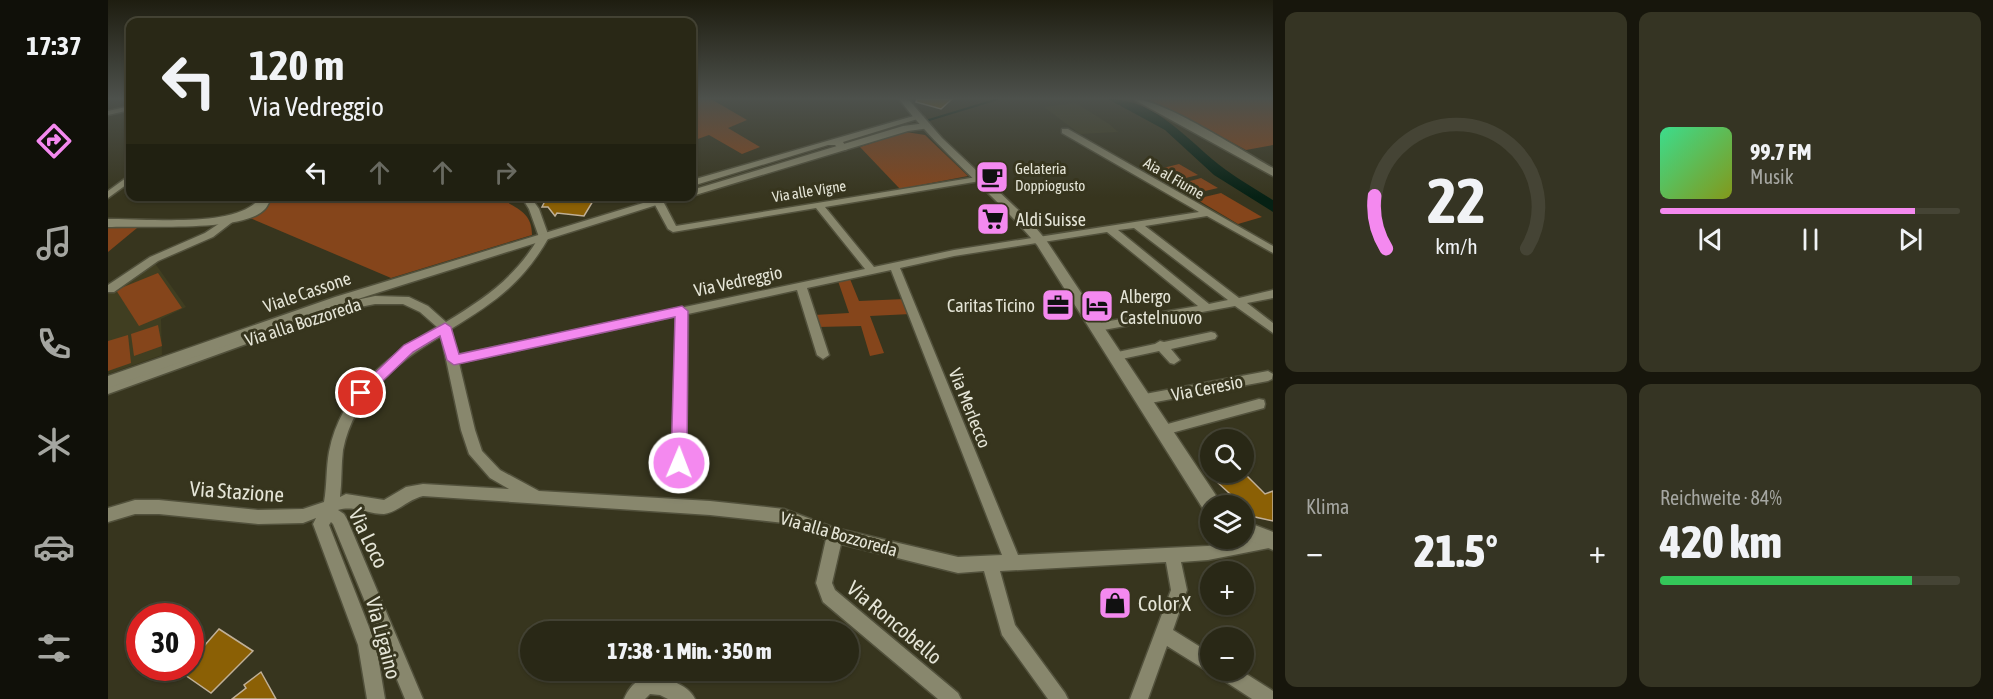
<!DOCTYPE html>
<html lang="de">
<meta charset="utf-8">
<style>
:root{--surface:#292816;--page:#353423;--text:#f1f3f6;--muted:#a5a6a1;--line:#454435;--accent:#f489ef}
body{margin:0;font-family:"Asap Condensed",sans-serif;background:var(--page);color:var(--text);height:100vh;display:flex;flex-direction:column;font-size:22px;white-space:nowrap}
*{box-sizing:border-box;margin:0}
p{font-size:20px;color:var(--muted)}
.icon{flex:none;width:33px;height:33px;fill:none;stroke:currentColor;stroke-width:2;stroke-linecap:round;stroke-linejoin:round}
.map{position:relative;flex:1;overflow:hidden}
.details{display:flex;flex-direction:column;gap:12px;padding:12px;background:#17160c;width:720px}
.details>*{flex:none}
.top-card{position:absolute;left:18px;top:18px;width:570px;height:183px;border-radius:12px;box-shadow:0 2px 4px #0004,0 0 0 2px var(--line);background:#292816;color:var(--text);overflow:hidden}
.fabs{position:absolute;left:1092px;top:429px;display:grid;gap:12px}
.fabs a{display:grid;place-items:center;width:54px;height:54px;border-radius:50%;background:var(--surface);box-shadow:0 2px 4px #0004,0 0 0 2px var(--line);font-size:30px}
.speed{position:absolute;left:18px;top:603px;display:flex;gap:12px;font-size:30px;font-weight:700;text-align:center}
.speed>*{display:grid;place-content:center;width:78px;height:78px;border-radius:50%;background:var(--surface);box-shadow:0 2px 4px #0004,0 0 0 2px var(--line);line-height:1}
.speed .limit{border:9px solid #d22;background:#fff;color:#111}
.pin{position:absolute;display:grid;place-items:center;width:51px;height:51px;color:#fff;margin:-26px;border:3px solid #fff;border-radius:50%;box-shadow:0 2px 6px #0007}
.me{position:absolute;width:66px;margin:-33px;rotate:1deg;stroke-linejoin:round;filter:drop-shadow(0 0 4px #0008)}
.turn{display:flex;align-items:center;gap:21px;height:126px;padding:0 24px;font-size:27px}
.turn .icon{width:78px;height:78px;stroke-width:2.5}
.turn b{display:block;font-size:42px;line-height:51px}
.lanes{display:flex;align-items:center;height:57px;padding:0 24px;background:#0003;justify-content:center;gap:30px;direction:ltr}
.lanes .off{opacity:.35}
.big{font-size:45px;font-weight:800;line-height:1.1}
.details .card{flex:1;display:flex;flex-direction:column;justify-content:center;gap:9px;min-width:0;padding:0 21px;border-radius:12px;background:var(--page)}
.details .dial{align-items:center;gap:0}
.dial svg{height:156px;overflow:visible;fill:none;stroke:var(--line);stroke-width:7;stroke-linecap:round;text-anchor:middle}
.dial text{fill:var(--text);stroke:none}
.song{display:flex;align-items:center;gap:18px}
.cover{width:72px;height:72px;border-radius:9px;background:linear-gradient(135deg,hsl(150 70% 55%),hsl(70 70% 35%))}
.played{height:6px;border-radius:3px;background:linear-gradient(90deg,var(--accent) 85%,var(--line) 85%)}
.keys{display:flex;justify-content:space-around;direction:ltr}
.heat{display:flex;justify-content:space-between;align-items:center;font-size:33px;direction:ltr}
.charge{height:9px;border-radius:4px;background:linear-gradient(90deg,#34c759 84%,var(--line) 0)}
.details .tiles{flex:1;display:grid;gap:12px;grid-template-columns:repeat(2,1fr)}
.trip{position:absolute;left:412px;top:621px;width:339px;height:60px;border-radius:30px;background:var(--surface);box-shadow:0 2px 4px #0004,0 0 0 2px var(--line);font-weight:800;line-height:60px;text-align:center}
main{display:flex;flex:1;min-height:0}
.menu{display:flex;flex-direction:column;width:108px;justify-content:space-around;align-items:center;background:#101009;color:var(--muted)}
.menu .icon{width:42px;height:42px}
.menu .active{color:var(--accent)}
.menu b{font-size:27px;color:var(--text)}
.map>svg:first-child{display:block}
.built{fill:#403e21}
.green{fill:#85451b}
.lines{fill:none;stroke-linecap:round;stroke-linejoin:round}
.stream{stroke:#062114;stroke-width:2}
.river{fill:#062114;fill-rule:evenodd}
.building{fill:#8b6005;stroke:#c0b098;stroke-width:1.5}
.minor-casing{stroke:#52513c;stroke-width:3}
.tertiary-casing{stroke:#52513c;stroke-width:3}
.secondary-casing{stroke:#52513c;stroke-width:3}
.minor{fill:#88876d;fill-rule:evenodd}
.tertiary{fill:#88876d;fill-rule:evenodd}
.secondary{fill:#88876d;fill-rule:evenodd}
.route{fill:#f489ef;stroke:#9f599b;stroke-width:1.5}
.labels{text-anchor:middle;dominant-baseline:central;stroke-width:6;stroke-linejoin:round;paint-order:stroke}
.far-poi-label{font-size:15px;fill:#e5e5d7;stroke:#37351e;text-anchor:start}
.far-street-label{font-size:15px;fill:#e5e5d7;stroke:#37351e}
.poi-label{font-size:18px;fill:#e5e5d7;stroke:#37351e;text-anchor:start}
.street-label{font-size:18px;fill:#e5e5d7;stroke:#37351e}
.near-street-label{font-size:21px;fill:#e5e5d7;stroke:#37351e}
.near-poi-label{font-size:21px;fill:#e5e5d7;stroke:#37351e;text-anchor:start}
</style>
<main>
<nav class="menu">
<b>17:37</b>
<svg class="icon active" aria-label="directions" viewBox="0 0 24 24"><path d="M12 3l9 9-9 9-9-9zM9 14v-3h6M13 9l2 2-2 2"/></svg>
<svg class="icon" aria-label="music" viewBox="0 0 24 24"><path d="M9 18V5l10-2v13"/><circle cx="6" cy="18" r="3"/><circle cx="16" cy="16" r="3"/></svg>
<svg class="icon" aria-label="phone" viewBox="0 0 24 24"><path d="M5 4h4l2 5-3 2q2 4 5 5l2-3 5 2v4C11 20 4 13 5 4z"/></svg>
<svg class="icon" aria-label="climate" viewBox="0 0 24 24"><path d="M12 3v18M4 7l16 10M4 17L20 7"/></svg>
<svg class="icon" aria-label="car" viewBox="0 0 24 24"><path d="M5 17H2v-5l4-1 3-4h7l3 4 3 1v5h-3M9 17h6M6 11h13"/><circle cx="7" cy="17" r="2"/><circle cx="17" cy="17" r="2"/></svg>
<svg class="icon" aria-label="filters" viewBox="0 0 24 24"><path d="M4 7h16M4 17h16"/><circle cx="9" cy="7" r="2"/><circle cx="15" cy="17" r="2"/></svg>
</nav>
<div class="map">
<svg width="1165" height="699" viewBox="0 0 1165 699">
<rect width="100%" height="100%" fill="#37351e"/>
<!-- built -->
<g class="built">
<path d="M968,103l33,21 9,8 -38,2 -36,-27z"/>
<path d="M46,262l32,45 -25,12 1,36 -54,19v-80z"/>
</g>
<!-- green -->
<g class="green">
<path d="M584,99h19l36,21 -19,8 32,19 -18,7 -33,-19 -17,6z"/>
<path d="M1039,99h126v46l-27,5 -64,-35z"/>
<path d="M798,132l19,3 43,41 -68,13 -40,-42z"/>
<path d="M1071,164l19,11 -29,7 -18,-11z"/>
<path d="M1093,178l17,10 -26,6 -17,-9z"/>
<path d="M1113,193l41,24 -24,7 -42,-25z"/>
<path d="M168,197h223c17,12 33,14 33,38l-141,43 -141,-60 9,-4z"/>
<path d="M0,226l29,2 -29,24z"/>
<path d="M50,273l24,35 -43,18 -23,-36z"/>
<path d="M742,279l9,22 46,-2 6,15 -41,2 14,37 -14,3 -9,-30 -43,1 -4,-12 35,-2 -11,-32z"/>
<path d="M50,325l4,21 -28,10 -3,-22z"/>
<path d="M20,335l3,28 -23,8v-30z"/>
</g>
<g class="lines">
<!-- stream -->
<path class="stream" d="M821,120l69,-21"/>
<!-- river -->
<path class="river" d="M1000,99c50,0 81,44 118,71 15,11 31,20 47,30v12l-59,-37 -49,-45z"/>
</g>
<!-- building -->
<g class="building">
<path d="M809,99h35l-11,10 -25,-7z"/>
<path d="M429,196h59l-12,20 -27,-3 -2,3 -7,-9h-6l2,-4z"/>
<path d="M1105,472h30l22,22 8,-3v30l-18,-4 -39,-36 4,-1z"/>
<path d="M111,629l34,22 -42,42 -36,-25h15v-6z"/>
<path d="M153,672l15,27h-44l14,-11 -2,-3z"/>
</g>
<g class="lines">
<!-- minor casing -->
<g class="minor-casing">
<g id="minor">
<path d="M22,106v4l-22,5v-4z"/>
<path d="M809,115l7,2 -81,25 4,6 -1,2h-6l-5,-5h-7l-136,41v-6z"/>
<path d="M954,129h6l205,117v7l-66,-37 -62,10 94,72 34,-8v8l-26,5 26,20v10l-38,-27 -137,25 -4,-1 -2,-3 6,-4 100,-17 -91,-74 -153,24 -54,12 118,287 190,-9 61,-12 4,1v12l-4,1 -61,12 -27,2 6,28 -14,40 37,23v17h3l-3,2 -6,-3 -37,-23 -19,53h-18l41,-109 -5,-28 -166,9 15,54 50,68 3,6h-20l-46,-64 -18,-64 -26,2 -117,-29 -9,39 3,7 123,103 3,6h-23l-115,-97 -7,-19 10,-44 -42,-16 -74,-8 -287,-19c-14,3 -27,17 -39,18 -16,0 -30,-9 -46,-4l6,4 3,5 76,180h-18l-72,-175 -2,-2 -2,3 47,120 9,54h-18l-9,-54 -45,-121 3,-6 -13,5 -45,1 -99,-10h-24l-27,8v-14l27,-8h24l99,10 45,-1 21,-7c3,-17 2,-34 5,-50 12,-61 58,-95 108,-125l-17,-15 -17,-8h-28l-40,8 -227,82v-10l221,-78 46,-10 34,1 19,9 18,16c39,-24 69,-44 93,-85l-10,-28 -8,-13h9l9,13 10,28c-26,46 -54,65 -98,92l6,26 408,-86 -49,-61 -143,24 -5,-3 -14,-26 5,-3 5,3 12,23 307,-50v4l-3,1 -155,26 49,60 80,-17 245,-38 -137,-79zM1026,228l94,72 -19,4 -91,-74zM783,270l111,285 -44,2 -123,-29 -51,-19 -74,-8 -171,-10 -39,-21 -18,-19 -7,-21 -16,-67 217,-47 -4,147 2,4 5,2 5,-2 2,-4 2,-149 109,-24 20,65 6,4 6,-4 -22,-67zM333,336l20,94 8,24 21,24 19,11 -86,-5 -17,3 -22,13 -38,-6 -6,3c2,-16 1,-32 3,-47 11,-55 53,-87 98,-114z"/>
<path d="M22,175v7l-22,16v-7z"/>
<path d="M124,215l3,1v4l-22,17 -55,24 -44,31h-6v-7l42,-28 55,-24z"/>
<path d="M1103,332l4,1 2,3 -2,3 -44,10 9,11 -6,4 -4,-1 -11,-12 -42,9 -6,-4 2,-3 42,-9 5,-3 4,1z"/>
<path d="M1160,371l5,3 -1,5 -4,2 -123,23 -5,-1 -1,-4 1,-4 5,-1z"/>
<path d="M1151,399l5,1 1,4 -1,4 -100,27 -5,-1 -2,-4 2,-4 5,-1z"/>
<path d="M1106,670h26l33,21v8h-21l-35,-23z"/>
<path d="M538,676c16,1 42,7 49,23h-27l-8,-4 -10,-1 -5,5h-21c4,-10 12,-19 22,-23z"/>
</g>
</g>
<!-- tertiary casing -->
<g class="tertiary-casing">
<g id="tertiary">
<path d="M818,123l4,1v4l-22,3 -216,65v-6l211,-64z"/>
<path d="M153,196h11c-2,4 -4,10 -7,13 -21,24 -124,16 -157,18v-8c35,-1 134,11 153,-23z"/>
<path d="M558,196h19l-340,107 -237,85v-12l227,-79z"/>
</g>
</g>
<!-- secondary casing -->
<g class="secondary-casing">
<g id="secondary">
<path d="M791,99h9l34,39 88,83 16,19 173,260 2,6h-11v8l-5,-2 -168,-267c-43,-52 -97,-92 -138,-146z"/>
<path d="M1025,99c30,0 109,52 140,69v8z"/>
<path d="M1136,521l29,11v18l-30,-12z"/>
</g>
</g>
<!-- minor -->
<use href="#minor" class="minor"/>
<!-- tertiary -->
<use href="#tertiary" class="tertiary"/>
<!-- secondary -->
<use href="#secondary" class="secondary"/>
</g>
<!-- sky -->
<linearGradient id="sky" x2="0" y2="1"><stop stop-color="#1e1d10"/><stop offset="0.5" stop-color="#4d514c"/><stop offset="1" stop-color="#4d514c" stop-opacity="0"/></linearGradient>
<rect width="1165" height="197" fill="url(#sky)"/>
<!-- route -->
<path class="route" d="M574,306l6,5 -1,152 -3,5h-11l-2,-5 4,-146 -221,48 -7,-5 -7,-24 -27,16 -47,45 -5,2 -7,-6 50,-48 41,-22 6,4 8,27z"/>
<!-- icons -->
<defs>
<g id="cafe-square" transform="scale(1.725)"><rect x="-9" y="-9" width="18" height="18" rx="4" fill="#f489ef" stroke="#37351e"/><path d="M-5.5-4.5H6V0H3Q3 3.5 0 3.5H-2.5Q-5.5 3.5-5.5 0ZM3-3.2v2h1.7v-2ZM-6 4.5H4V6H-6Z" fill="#111"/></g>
<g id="supermarket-square" transform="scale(1.725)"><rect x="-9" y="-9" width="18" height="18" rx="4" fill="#f489ef" stroke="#37351e"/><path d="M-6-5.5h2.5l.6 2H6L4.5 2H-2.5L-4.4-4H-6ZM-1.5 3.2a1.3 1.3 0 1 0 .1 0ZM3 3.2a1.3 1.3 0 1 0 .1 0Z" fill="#111"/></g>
<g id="office-square" transform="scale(1.725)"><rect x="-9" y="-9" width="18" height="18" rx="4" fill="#f489ef" stroke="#37351e"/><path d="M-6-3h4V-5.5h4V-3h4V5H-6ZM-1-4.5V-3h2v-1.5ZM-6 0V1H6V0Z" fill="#111"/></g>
<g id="hotel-square" transform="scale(1.725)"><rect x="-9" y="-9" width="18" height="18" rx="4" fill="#f489ef" stroke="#37351e"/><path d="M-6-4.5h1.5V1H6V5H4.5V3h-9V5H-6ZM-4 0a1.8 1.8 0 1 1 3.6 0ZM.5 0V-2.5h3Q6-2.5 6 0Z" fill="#111"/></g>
<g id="shop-square" transform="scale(1.725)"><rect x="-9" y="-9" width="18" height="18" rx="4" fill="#f489ef" stroke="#37351e"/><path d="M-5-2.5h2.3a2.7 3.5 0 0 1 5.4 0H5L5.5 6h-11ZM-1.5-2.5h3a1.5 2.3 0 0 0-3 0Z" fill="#111"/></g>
</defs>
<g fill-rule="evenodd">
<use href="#cafe-square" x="884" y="177"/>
<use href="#supermarket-square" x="885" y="219"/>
<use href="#office-square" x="950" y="305"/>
<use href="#hotel-square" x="989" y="306"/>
<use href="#shop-square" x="1007" y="603"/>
</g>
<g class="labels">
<!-- far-poi labels -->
<g class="far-poi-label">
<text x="907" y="168">Gelateria<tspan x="907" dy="17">Doppiogusto</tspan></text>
</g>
<!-- far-street labels -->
<g class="far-street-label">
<text transform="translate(1066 178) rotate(30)">Aia al Fiume</text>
<text transform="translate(701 191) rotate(-9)">Via alle Vigne</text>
</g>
<!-- poi labels -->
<g class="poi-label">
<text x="908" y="219">Aldi Suisse</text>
<text x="1012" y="296">Albergo<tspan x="1012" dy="21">Castelnuovo</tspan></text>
<text x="927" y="305" text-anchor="end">Caritas Ticino</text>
</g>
<!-- street labels -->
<g class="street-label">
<text transform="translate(630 281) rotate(-12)">Via Vedreggio</text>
<text transform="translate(199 292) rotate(-19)">Viale Cassone</text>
<text transform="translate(195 322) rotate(-18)">Via alla Bozzoreda</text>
<text transform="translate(1099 388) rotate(-11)">Via Ceresio</text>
<text transform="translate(862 408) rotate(68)">Via Merlecco</text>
<text transform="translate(731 534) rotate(16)">Via alla Bozzoreda</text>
</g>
<!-- near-street labels -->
<g class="near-street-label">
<text transform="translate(129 491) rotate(4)">Via Stazione</text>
<text transform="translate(261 538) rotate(64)">Via Loco</text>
<text transform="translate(787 622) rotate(40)">Via Roncobello</text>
<text transform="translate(276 638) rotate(75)">Via Ligaino</text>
</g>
<!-- near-poi labels -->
<g class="near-poi-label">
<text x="1030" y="603">Color X</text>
</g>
</g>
</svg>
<div class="fabs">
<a><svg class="icon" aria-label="search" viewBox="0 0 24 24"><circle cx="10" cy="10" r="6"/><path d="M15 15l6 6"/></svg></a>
<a><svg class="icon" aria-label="layers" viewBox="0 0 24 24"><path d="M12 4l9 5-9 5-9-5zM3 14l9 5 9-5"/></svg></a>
<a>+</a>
<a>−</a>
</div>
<div class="speed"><div class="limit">30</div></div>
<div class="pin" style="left:253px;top:393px;background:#d93025"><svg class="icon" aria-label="arrive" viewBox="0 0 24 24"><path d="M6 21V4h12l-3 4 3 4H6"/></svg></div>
<svg class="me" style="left:571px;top:463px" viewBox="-20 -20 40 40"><circle r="17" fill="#f489ef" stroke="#fff" stroke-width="3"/><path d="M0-11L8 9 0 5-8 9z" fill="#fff"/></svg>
<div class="trip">17:38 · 1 Min. · 350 m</div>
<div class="top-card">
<div class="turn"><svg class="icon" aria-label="left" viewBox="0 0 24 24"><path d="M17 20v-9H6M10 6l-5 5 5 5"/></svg><div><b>120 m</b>Via Vedreggio</div></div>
<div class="lanes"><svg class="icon" aria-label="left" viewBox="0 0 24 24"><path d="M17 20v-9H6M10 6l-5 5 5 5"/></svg><svg class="icon off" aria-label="ahead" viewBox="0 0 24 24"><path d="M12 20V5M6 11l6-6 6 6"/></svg><svg class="icon off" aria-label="ahead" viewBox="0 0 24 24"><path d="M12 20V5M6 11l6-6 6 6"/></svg><svg class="icon off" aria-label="right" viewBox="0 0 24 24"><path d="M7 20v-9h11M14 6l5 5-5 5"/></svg></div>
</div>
</div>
<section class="details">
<div class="tiles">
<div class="card dial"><svg viewBox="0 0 100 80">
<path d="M14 69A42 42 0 1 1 86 69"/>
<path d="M14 69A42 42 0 0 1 8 42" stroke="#f489ef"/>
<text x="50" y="56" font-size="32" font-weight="700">22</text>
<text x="50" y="72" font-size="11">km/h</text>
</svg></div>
<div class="card">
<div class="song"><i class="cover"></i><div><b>99.7 FM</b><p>Musik</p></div></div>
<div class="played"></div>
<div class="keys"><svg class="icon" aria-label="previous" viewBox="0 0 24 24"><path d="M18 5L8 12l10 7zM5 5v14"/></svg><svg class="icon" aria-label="pause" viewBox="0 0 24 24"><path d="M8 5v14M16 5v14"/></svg><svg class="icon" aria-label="next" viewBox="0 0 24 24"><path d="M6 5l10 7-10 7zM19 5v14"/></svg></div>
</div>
<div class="card"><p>Klima</p>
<div class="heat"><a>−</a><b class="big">21.5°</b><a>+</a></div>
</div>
<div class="card"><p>Reichweite · 84%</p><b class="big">420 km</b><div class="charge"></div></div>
</div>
</section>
</main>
